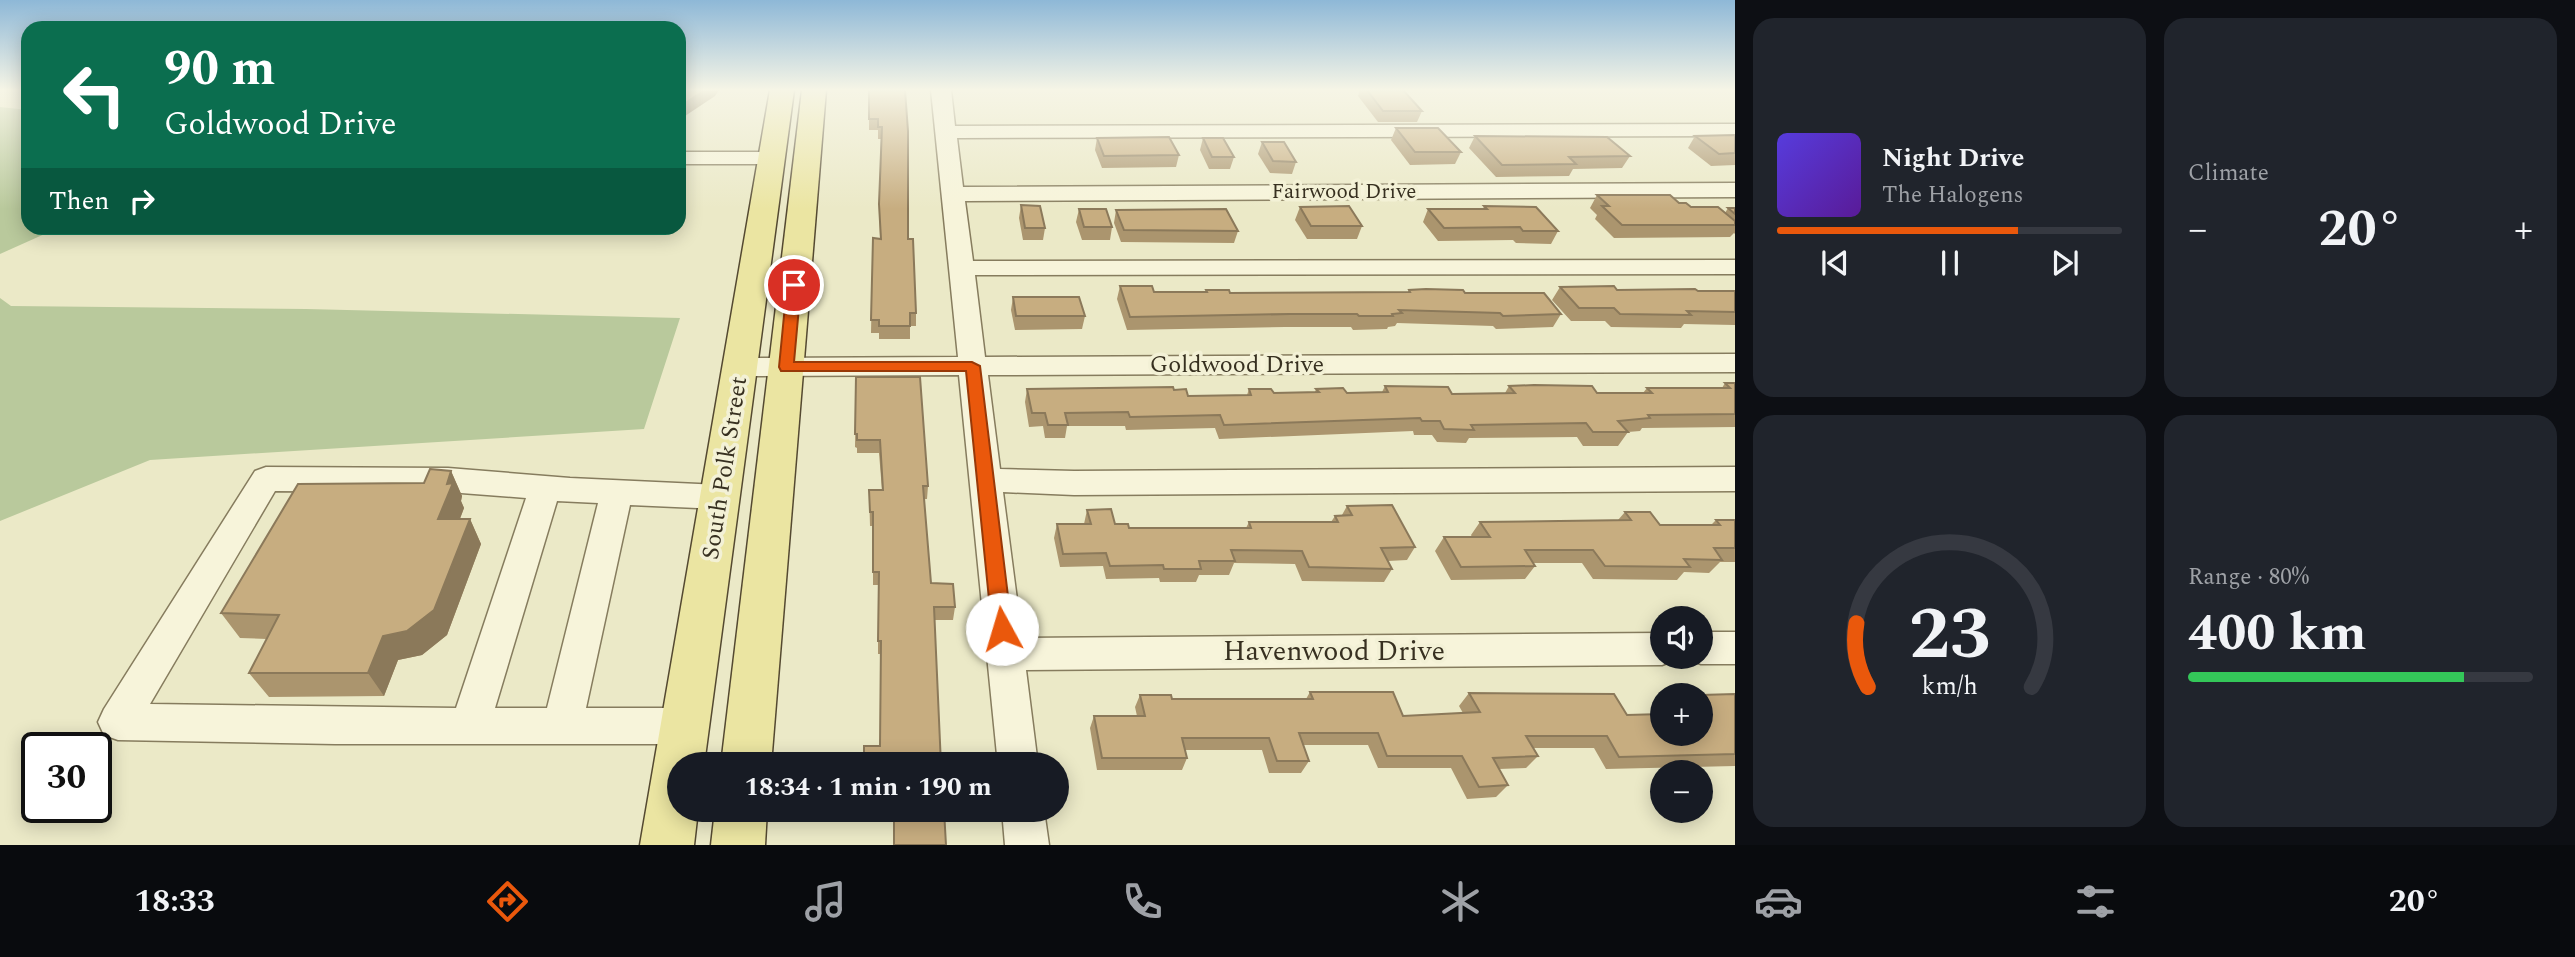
<!DOCTYPE html>
<meta charset="utf-8">
<style>
:root{--surface:#171b24;--page:#20242c;--text:#f1f3f6;--muted:#9ea1a6;--line:#363941;--accent:#ea580c}
body{margin:0;font-family:Spectral,serif;background:var(--page);color:var(--text);height:100vh;display:flex;flex-direction:column;font-size:26px;white-space:nowrap}
*{box-sizing:border-box;margin:0}
p{font-size:23px;color:var(--muted)}
.icon{flex:none;width:38px;height:38px;fill:none;stroke:currentColor;stroke-width:2;stroke-linecap:round;stroke-linejoin:round}
.map{position:relative;flex:1;overflow:hidden}
.details{display:flex;flex-direction:column;gap:18px;padding:18px;background:#0d0f14;width:840px}
.details>*{flex:none}
.top-card{position:absolute;left:21px;top:21px;width:665px;height:214px;border-radius:21px;box-shadow:0 4px 18px #0003;background:#0b6e4f;color:#fff;overflow:hidden}
.tools{position:absolute;left:1650px;top:606px;display:grid;gap:14px}
.tools a{display:grid;place-items:center;width:63px;height:63px;border-radius:50%;background:var(--surface);box-shadow:0 4px 18px #0003;font-size:35px}
.speed{position:absolute;left:21px;top:732px;display:flex;gap:14px;font-size:35px;font-weight:700;text-align:center}
.speed>*{display:grid;place-content:center;width:91px;height:91px;border-radius:50%;background:var(--surface);box-shadow:0 4px 18px #0003;line-height:1}
.speed .limit{border:4px solid #111;border-radius:10px;background:#fff;color:#111}
.pin{position:absolute;display:grid;place-items:center;width:60px;height:60px;color:#fff;margin:-30px;border:4px solid #fff;border-radius:50%;box-shadow:0 2px 7px #0007}
.me{position:absolute;width:77px;margin:-38px;rotate:354deg;stroke-linejoin:round;filter:drop-shadow(0 0 5px #0008)}
.turn{display:flex;align-items:center;gap:24px;height:147px;padding:0 28px;font-size:32px}
.turn .icon{width:91px;height:91px;stroke-width:2.5}
.turn b{display:block;font-size:49px;line-height:60px}
.then{display:flex;align-items:center;height:66px;padding:0 28px;background:#0003;gap:14px;font-size:26px}
.big{font-size:52px;font-weight:700;line-height:1.1}
.details .widget{flex:1;display:flex;flex-direction:column;justify-content:center;gap:10px;min-width:0;padding:0 24px;border-radius:21px;background:var(--page)}
.details .dial{align-items:center;gap:0}
.dial svg{height:182px;overflow:visible;fill:none;stroke:var(--line);stroke-width:7;stroke-linecap:round;text-anchor:middle}
.dial text{fill:var(--text);stroke:none}
.song{display:flex;align-items:center;gap:21px}
.cover{width:84px;height:84px;border-radius:10px;background:linear-gradient(135deg,hsl(250 70% 55%),hsl(270 70% 35%))}
.played{height:7px;border-radius:4px;background:linear-gradient(90deg,var(--accent) 70%,var(--line) 70%)}
.keys{display:flex;justify-content:space-around;direction:ltr}
.heat{display:flex;justify-content:space-between;align-items:center;font-size:38px;direction:ltr}
.charge{height:10px;border-radius:5px;background:linear-gradient(90deg,#34c759 80%,var(--line) 0)}
.details .tiles{flex:1;display:grid;gap:18px;grid-template-columns:repeat(2,1fr)}
.trip{position:absolute;left:667px;top:752px;width:402px;height:70px;border-radius:35px;background:var(--surface);box-shadow:0 4px 18px #0003;font-weight:700;line-height:70px;text-align:center}
.menu{display:flex;height:112px;justify-content:space-around;align-items:center;background:#090b0e;color:var(--muted)}
.menu .icon{width:49px;height:49px}
.menu .on{color:var(--accent)}
.menu b{font-size:32px;color:var(--text)}
main{display:flex;flex:1;min-height:0}
.map>svg:first-child{display:block}
.green{fill:#b9c99c}
.lines{fill:none;stroke-linecap:round;stroke-linejoin:round}
.minor-casing{stroke:#867c5e;stroke-width:3}
.major-casing{stroke:#544931;stroke-width:3}
.minor{fill:#f7f4da;fill-rule:evenodd}
.major{fill:#ebe5a2;fill-rule:evenodd}
.wall{fill:#ab956e}
.shaded-wall{fill:#8b795a}
.building{fill:#c7ad80;stroke:#8b795a;stroke-width:2}
.route{fill:#ea580c;stroke:#983908;stroke-width:2}
.labels{text-anchor:middle;dominant-baseline:central;stroke-width:7;stroke-linejoin:round;paint-order:stroke}
.far-street-label{font-size:21px;fill:#373020;stroke:#f3f1d6}
.street-label{font-size:24px;fill:#373020;stroke:#f3f1d6}
.near-street-label{font-size:28px;fill:#373020;stroke:#f3f1d6}
</style>
<main>
<div class="map">
<svg width="1735" height="845" viewBox="0 0 1735 845">
<rect width="100%" height="100%" fill="#ebe9c7"/>
<!-- green -->
<g class="green">
<path d="M0,107l28,3v118h30l-58,26z"/>
<path d="M0,298l11,8 295,3 374,9 -36,111 -494,31 -150,61z"/>
</g>
<g class="lines">
<!-- minor casing -->
<g class="minor-casing">
<g id="minor">
<path d="M931,90h20l4,36 780,-2v12l-778,2 6,49 772,-4v14l-770,4 8,60 762,-1v14l-760,1 10,82 750,-3v18l-747,3 12,94 74,2 661,-4v24l-661,4 -71,-3 19,146 640,-5v23h15l-2,4 -13,5 -636,5 12,95h-40l-39,-390 -219,1 -10,-3 -4,-6 4,-6 10,-3 218,-1z"/>
<path d="M679,152h93l8,1 3,5 -3,5 -8,1h-93z"/>
<path d="M266,467l182,1 122,10 150,7 11,3 5,9 -5,9 -11,3 -90,-4 -44,203h99l14,5 6,13 -6,13 -14,5h-350l-217,-4 -14,-5 -6,-13 6,-13 151,-238zM275,491l173,1 78,6 -70,210 -306,-4zM557,501l41,2 -51,205h-52z"/>
<path d="M1701,632h34v32h-34l-13,-5 -2,-3h15z"/>
<path d="M1002,810h42l5,35h-44z"/>
</g>
</g>
<!-- major casing -->
<g class="major-casing">
<g id="major">
<path d="M770,90h24l-90,675h-25v45h19l-4,35h-54z"/>
<path d="M802,90h24l-55,675h-50z"/>
<path d="M715,810h52l-2,35h-54z"/>
</g>
</g>
<!-- minor -->
<use href="#minor" class="minor"/>
<!-- major -->
<use href="#major" class="major"/>
</g>
<!-- wall -->
<g class="wall">
<path d="M869,90h36l3,149 8,74v13h-6v13h-31v-6h-8l2,-95h7l-1,-34 2,-65h-3v-9h-9z"/>
<path d="M1360,90h43l19,21 -5,11h-39l-20,-26z"/>
<path d="M1396,128l65,24 -6,12 -45,1 -19,-25z"/>
<path d="M1735,135v30l-24,1 -23,-18 7,-12z"/>
<path d="M1475,136l155,20 -8,12 -49,1 -4,7 -73,1 -27,-29z"/>
<path d="M1097,138l82,17 -3,12 -74,1 -7,-18z"/>
<path d="M1203,138l31,19 -4,12h-21l-9,-19z"/>
<path d="M1262,142l34,20 -4,12 -22,-1 -12,-19z"/>
<path d="M1597,195l82,8 12,4 34,6 3,-5h7v26l-1,-1 -4,4 -116,1 -19,-19 2,-4 -7,-7z"/>
<path d="M1021,205l24,23 -2,12h-20l-4,-22z"/>
<path d="M1484,206l74,25 -7,13 -35,-1 -3,-3 -75,1 -15,-19 5,-13h55z"/>
<path d="M1300,207l62,19 -5,13h-50l-12,-19z"/>
<path d="M1079,209l33,18 -2,13h-28l-6,-18z"/>
<path d="M1116,210l122,21 -4,12 -113,-1 -7,-19z"/>
<path d="M1120,286l34,6h52v-2l24,3 178,-1 1,-2 56,3 96,21 -8,13 -57,2 -3,-3 -96,-3 -2,3 -7,1 -1,2 -34,1 -2,-3h-66l-158,3 -10,-31z"/>
<path d="M1560,287l57,3 118,1v34l-51,-1 -3,4 -70,-1 -6,-6h-34l-19,-21z"/>
<path d="M1013,297l72,19 -3,13 -67,1 -4,-20z"/>
<path d="M856,377l72,109 -1,13h-3l7,84 24,24 -2,13h-18l-55,126 1,-92h-3v-69h-5v-59h-3l-1,-36h13l-3,-37h-22v-5l-2,-1z"/>
<path d="M1725,383h10v44l-93,1 -2,3 -12,1 -10,14h-35l-6,-9 -108,1 -3,5 -29,-1 -5,-7h-18l-1,-4 -194,8 -4,-11 -89,2 -1,-4h-58l-2,12h-20l-2,-12 -14,1 -4,-25 2,-13 147,1 14,6 59,-1 2,-6 25,4 41,-1 1,-3 31,4 35,-1 3,-6 67,8 53,-1 4,-7 88,7h46l4,-5h75z"/>
<path d="M451,471l11,25 -1,5 3,7 -4,11h10l11,25 -34,91 -25,20 -24,5 -14,36 -115,1 -20,-24 18,-34 -27,-1 -19,-25 203,-130z"/>
<path d="M1347,506l68,41 -8,13 -19,1 4,8 -8,13 -82,-1 -7,-17 -61,-1 -5,12h-30l-3,7h-36l-1,-4 -53,1 -3,-13 -43,1 -6,-29 3,-14h27l3,-14 28,14 14,4h117l3,-6h82l4,-6 7,-1z"/>
<path d="M1625,512l35,13h51l5,-5h19v42h-15l-11,11 -25,-1 -7,8 -84,-1 -11,-16h-49l2,3 -10,13 -74,1 -16,-29 9,-14h28l-1,-2 9,-13 138,-2z"/>
<path d="M1310,692l93,24 60,-3 -4,-7 10,-13 158,22 74,18v-38l34,-1v72l-129,3 -12,-21h-60l4,8 -12,12 -27,1 9,16 -12,12 -29,2 -16,-31h-73l-10,-23h-65l6,16 -8,12h-32l-7,-23h-77l2,8 -5,12h-85l-7,-42 4,-12h43l-2,-9 5,-12 32,4h134z"/>
<path d="M879,810h65l2,35h-53v-29h-14z"/>
</g>
<!-- shaded-wall -->
<g class="shaded-wall">
<path d="M705,90h14l-4,6 -36,24v-13z"/>
<path d="M451,471l11,25 -1,5 3,7 -14,36 -12,-25z"/>
<path d="M470,519l11,25 -34,91 -25,20 -24,5 -14,36 -16,-23 15,-37z"/>
</g>
<!-- building -->
<g class="building">
<path d="M680,90h25l-26,17v-15z"/>
<path d="M869,90h36l3,41v108h5l3,74h-6v13h-31v-6h-8l2,-82 8,1 -2,-35 3,-77h-4v-8h-9z"/>
<path d="M1367,90h36l19,21h-39z"/>
<path d="M1396,128h42l23,24h-46z"/>
<path d="M1735,135v18l-16,1 -24,-18z"/>
<path d="M1475,136l132,1 23,19 -61,1 7,7 -74,1z"/>
<path d="M1169,137l10,18 -75,1 -7,-18z"/>
<path d="M1203,138h20l11,19h-22z"/>
<path d="M1262,142h22l12,20 -23,-1z"/>
<path d="M1597,195h73l9,8h7l5,4h27l17,14v4h-113l-20,-19h7z"/>
<path d="M1021,205l19,1 5,22h-20z"/>
<path d="M1349,206l13,20h-51l-11,-19z"/>
<path d="M1484,206l52,1 22,24h-35l-3,-4 -76,1 -16,-19h59z"/>
<path d="M1728,208h7v6z"/>
<path d="M1079,209h27l6,18h-28z"/>
<path d="M1226,209l12,22 -114,-1 -8,-20z"/>
<path d="M1120,286h32l2,6h53l-1,-2h23l1,3 180,-1 -1,-2 17,-1 37,1 2,3h79l17,21 -58,2 -3,-3 -101,-3 3,3 -10,1 1,2h-34l-2,-2h-67l-160,3z"/>
<path d="M1614,286l3,4 78,-1 3,2h37v21l-48,-1 4,4 -71,-1 -6,-6h-35l-19,-21z"/>
<path d="M1013,297h66l6,19h-69z"/>
<path d="M856,377h64l8,109h-5l8,97 22,1 2,23h-21l7,158h-77v-19h16l1,-105h-3l1,-69h-6v-60h-3l-1,-22h14l-3,-50h-23v-6h-2z"/>
<path d="M1725,383h10v31l-87,1 2,3 -32,3 10,11h-35l-7,-9 -115,2 3,5 -30,-1 -4,-8h-18l-2,-3 -196,7 -4,-10 -90,2 -2,-5 -63,1 3,12h-20l-3,-12h-13l-5,-24 146,-2 1,3 12,-1 2,7 63,-1 -2,-6h22l3,4 45,-1 -3,-3 27,-1 4,5 41,-1 -3,-6 63,1 4,7 63,-1 -6,-7 25,-1 58,1 5,7h55l-5,-5h83z"/>
<path d="M430,469l21,2 -4,13 6,-1 -15,36h32l-36,91 -27,21 -24,5 -15,37h-119l30,-58 -58,-2 77,-129 126,-1z"/>
<path d="M1392,505l23,42 -34,1 11,21 -83,-2 -7,-16 -71,-1 4,11h-36l2,8h-37l-1,-4 -53,1 -4,-13 -43,1 -6,-30h34l-4,-14 24,-1 4,15h13l1,4h122l-2,-6h89l-3,-6 17,-1 -5,-9z"/>
<path d="M1625,512h25l10,13h60l-4,-5h19v28h-21l8,12 -38,-1 6,8 -85,-1 -12,-16h-68l10,16 -74,1 -17,-30h46l-10,-15 151,-2z"/>
<path d="M1310,692h83l10,24 77,-4 -11,-19 145,1 13,21 35,-1v19h39v-20h3l-3,-4v-14l34,-1v60l-116,3 -12,-21h-81l12,20 -45,2 15,27 -29,2 -17,-31h-75l-9,-23h-79l10,28h-32l-8,-23h-87l5,20h-85l-8,-42h51l-5,-21h31l1,4h141z"/>
<path d="M894,810h50l2,35h-52z"/>
</g>
<!-- sky -->
<linearGradient id="sky" x2="0" y2="1"><stop stop-color="#8eb8d7"/><stop offset="0.43" stop-color="#f6f5e6"/><stop offset="1" stop-color="#f6f5e6" stop-opacity="0"/></linearGradient>
<rect width="1735" height="209" fill="url(#sky)"/>
<!-- route -->
<path class="route" d="M794,281l7,4 -7,77h178l8,4 32,263 -3,6 -7,2 -7,-2 -3,-6 -26,-258h-185l-2,-4 8,-82z"/>
<g class="labels">
<!-- far-street labels -->
<g class="far-street-label">
<text x="1344" y="192">Fairwood Drive</text>
</g>
<!-- street labels -->
<g class="street-label">
<text x="1237" y="365">Goldwood Drive</text>
<text transform="translate(725 468) rotate(-81)">South Polk Street</text>
</g>
<!-- near-street labels -->
<g class="near-street-label">
<text x="1334" y="651">Havenwood Drive</text>
</g>
</g>
</svg>
<div class="tools">
<a><svg class="icon" aria-label="sound" viewBox="0 0 24 24"><path d="M4 9h4l5-4v14l-5-4H4zM17 9q2 3 0 6"/></svg></a>
<a>+</a>
<a>−</a>
</div>
<div class="speed"><div class="limit">30</div></div>
<div class="pin" style="left:794px;top:285px;background:#d93025"><svg class="icon" aria-label="arrive" viewBox="0 0 24 24"><path d="M6 21V4h12l-3 4 3 4H6"/></svg></div>
<svg class="me" style="left:1002px;top:629px" viewBox="-20 -20 40 40"><circle r="19" fill="#fff"/><path d="M0-13L10 11 0 6-10 11z" fill="#ea580c"/></svg>
<div class="trip">18:34 · 1 min · 190 m</div>
<div class="top-card">
<div class="turn"><svg class="icon" aria-label="left" viewBox="0 0 24 24"><path d="M17 20v-9H6M10 6l-5 5 5 5"/></svg><div><b>90 m</b>Goldwood Drive</div></div>
<div class="then">Then<svg class="icon" aria-label="right" viewBox="0 0 24 24"><path d="M7 20v-9h11M14 6l5 5-5 5"/></svg></div>
</div>
</div>
<section class="details">
<div class="tiles">
<div class="widget">
<div class="song"><i class="cover"></i><div><b>Night Drive</b><p>The Halogens</p></div></div>
<div class="played"></div>
<div class="keys"><svg class="icon" aria-label="previous" viewBox="0 0 24 24"><path d="M18 5L8 12l10 7zM5 5v14"/></svg><svg class="icon" aria-label="pause" viewBox="0 0 24 24"><path d="M8 5v14M16 5v14"/></svg><svg class="icon" aria-label="next" viewBox="0 0 24 24"><path d="M6 5l10 7-10 7zM19 5v14"/></svg></div>
</div>
<div class="widget"><p>Climate</p>
<div class="heat"><a>−</a><b class="big">20°</b><a>+</a></div>
</div>
<div class="widget dial"><svg viewBox="0 0 100 80">
<path d="M14 69A42 42 0 1 1 86 69"/>
<path d="M14 69A42 42 0 0 1 9 41" stroke="#ea580c"/>
<text x="50" y="56" font-size="32" font-weight="700">23</text>
<text x="50" y="72" font-size="11">km/h</text>
</svg></div>
<div class="widget"><p>Range · 80%</p><b class="big">400 km</b><div class="charge"></div></div>
</div>
</section>
</main>
<nav class="menu">
<b>18:33</b>
<svg class="icon on" aria-label="directions" viewBox="0 0 24 24"><path d="M12 3l9 9-9 9-9-9zM9 14v-3h6M13 9l2 2-2 2"/></svg>
<svg class="icon" aria-label="music" viewBox="0 0 24 24"><path d="M9 18V5l10-2v13"/><circle cx="6" cy="18" r="3"/><circle cx="16" cy="16" r="3"/></svg>
<svg class="icon" aria-label="phone" viewBox="0 0 24 24"><path d="M5 4h4l2 5-3 2q2 4 5 5l2-3 5 2v4C11 20 4 13 5 4z"/></svg>
<svg class="icon" aria-label="climate" viewBox="0 0 24 24"><path d="M12 3v18M4 7l16 10M4 17L20 7"/></svg>
<svg class="icon" aria-label="car" viewBox="0 0 24 24"><path d="M5 17H2v-5l4-1 3-4h7l3 4 3 1v5h-3M9 17h6M6 11h13"/><circle cx="7" cy="17" r="2"/><circle cx="17" cy="17" r="2"/></svg>
<svg class="icon" aria-label="filters" viewBox="0 0 24 24"><path d="M4 7h16M4 17h16"/><circle cx="9" cy="7" r="2"/><circle cx="15" cy="17" r="2"/></svg>
<b>20°</b>
</nav>
